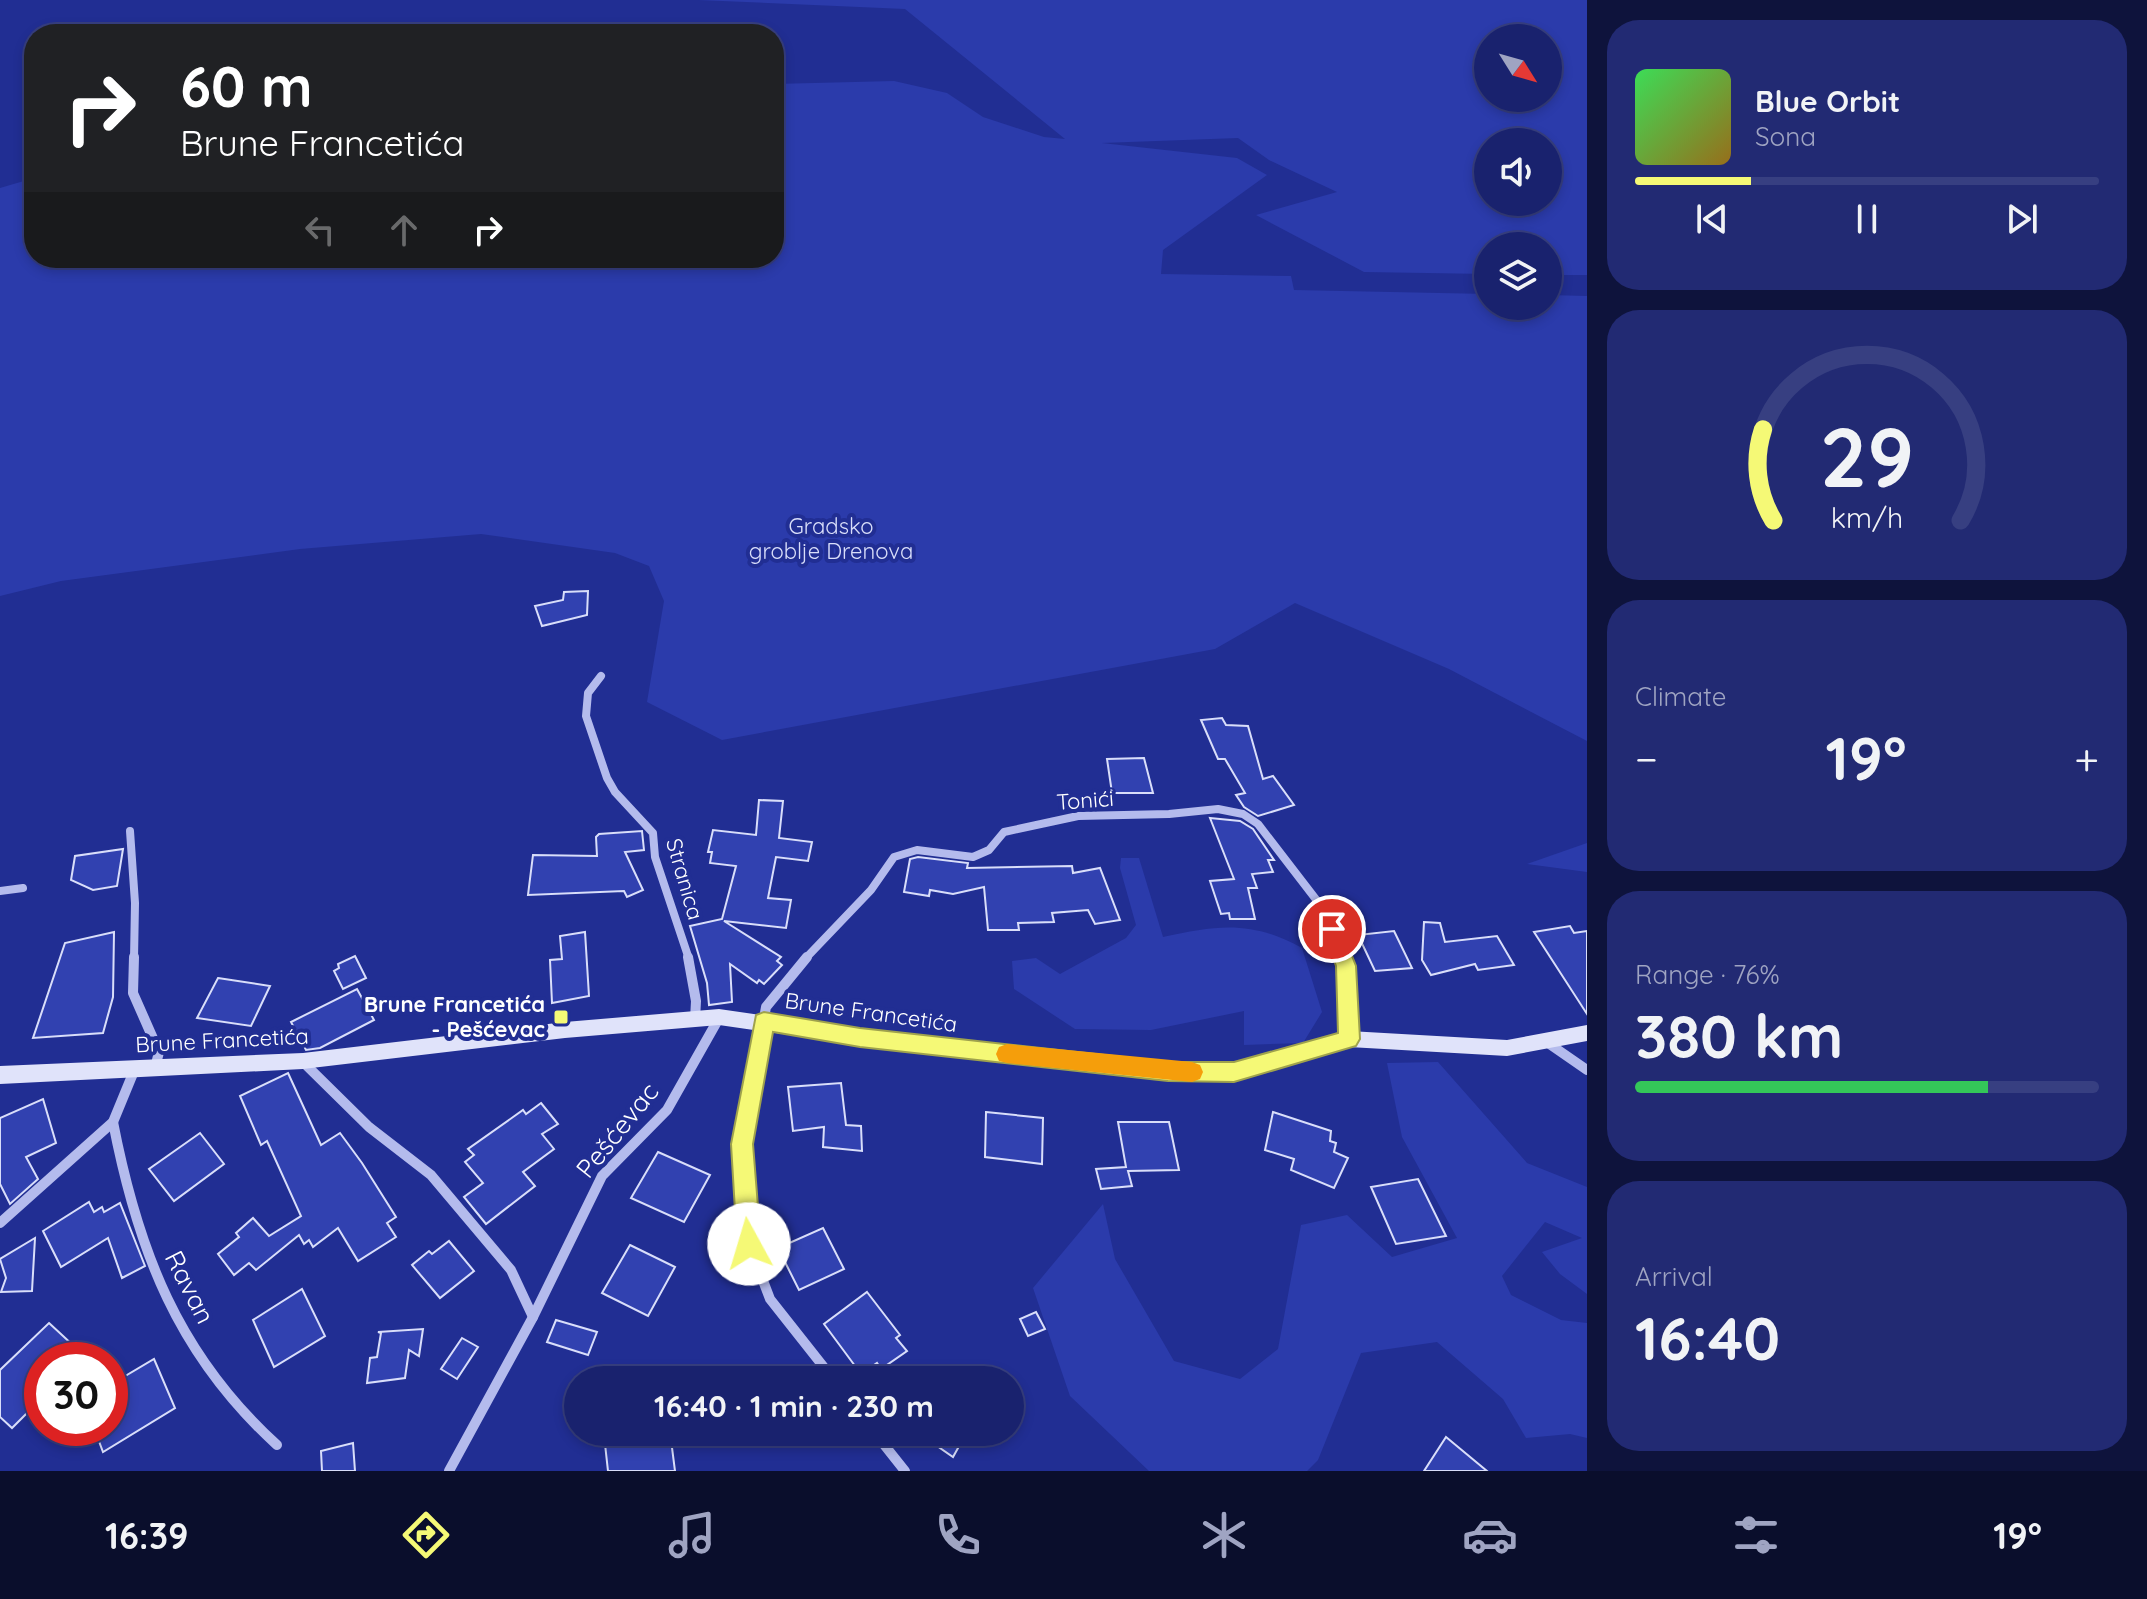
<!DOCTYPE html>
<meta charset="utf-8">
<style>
:root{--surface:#19226e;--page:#222a73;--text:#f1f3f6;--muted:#9fa4c2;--line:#373f81;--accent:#f5f976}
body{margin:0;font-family:Quicksand,sans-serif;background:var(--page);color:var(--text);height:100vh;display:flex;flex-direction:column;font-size:30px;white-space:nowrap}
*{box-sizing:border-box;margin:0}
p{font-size:26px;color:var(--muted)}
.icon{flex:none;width:44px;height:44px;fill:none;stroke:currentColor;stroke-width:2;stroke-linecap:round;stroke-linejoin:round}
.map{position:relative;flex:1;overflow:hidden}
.side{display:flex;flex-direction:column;gap:20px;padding:20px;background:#0e133c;width:560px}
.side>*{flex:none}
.banner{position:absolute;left:24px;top:24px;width:760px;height:244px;border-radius:32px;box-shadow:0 4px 12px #0003,0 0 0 2px var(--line);background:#202124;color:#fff;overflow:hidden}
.needle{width:52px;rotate:127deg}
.controls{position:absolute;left:1474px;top:24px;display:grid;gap:16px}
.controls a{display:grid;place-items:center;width:88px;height:88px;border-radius:50%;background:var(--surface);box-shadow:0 4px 12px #0003,0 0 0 2px var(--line);font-size:40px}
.speed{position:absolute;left:24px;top:1342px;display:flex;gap:16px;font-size:40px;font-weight:700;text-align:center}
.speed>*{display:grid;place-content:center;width:104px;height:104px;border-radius:50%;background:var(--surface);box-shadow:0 4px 12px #0003,0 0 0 2px var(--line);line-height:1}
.speed .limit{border:12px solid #d22;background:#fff;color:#111}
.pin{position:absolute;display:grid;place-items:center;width:68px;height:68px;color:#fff;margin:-34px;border:4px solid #fff;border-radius:50%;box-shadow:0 2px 8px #0007}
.me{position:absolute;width:88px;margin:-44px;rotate:354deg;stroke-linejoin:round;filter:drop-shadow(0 0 6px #0008)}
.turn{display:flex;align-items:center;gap:28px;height:168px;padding:0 24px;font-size:36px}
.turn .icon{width:104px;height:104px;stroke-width:2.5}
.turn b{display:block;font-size:56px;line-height:68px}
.lanes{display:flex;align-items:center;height:76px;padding:0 24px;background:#0003;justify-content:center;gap:40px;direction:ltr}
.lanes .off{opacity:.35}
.big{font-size:60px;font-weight:700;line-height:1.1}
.side .card{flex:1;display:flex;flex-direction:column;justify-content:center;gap:12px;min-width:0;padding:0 28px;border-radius:32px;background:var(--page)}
.side .dial{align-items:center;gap:0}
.dial svg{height:208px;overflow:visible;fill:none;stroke:var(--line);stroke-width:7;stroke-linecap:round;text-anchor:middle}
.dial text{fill:var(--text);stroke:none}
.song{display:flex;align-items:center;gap:24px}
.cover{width:96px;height:96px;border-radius:12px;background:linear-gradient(135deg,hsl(130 70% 55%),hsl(40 70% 35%))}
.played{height:8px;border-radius:4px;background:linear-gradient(90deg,var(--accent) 25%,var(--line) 25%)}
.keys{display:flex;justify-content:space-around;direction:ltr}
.heat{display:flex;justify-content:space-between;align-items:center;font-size:44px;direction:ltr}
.charge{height:12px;border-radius:6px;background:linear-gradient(90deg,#34c759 76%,var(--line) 0)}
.trip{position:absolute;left:564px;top:1366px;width:460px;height:80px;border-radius:40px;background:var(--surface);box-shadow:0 4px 12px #0003,0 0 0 2px var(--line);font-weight:700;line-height:80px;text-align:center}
.menu{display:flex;height:128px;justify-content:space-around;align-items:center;background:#0a0e2c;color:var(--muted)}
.menu .icon{width:56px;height:56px}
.menu .selected{color:var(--accent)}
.menu b{font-size:36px;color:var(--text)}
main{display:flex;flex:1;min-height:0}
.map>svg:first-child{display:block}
.green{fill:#2b3bab;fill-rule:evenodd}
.building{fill:#3141b0;stroke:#d9defa;stroke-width:2}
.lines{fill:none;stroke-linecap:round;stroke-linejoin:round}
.street-far1{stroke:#b4bbed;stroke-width:8}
.street{stroke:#b4bbed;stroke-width:10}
.secondary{fill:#e0e3fa;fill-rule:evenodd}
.route{fill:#f5f976;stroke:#9fa24d;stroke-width:2}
.slow{fill:#f59e0b}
.poi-dot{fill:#f5f976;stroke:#212e93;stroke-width:3}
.labels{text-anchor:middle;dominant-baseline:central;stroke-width:8;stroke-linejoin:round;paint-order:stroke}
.park-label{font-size:22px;fill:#d9defa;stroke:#212e93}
.street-label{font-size:22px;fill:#fff;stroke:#212e93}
.poi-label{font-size:22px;font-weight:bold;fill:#fff;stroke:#212e93;text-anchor:end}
.near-street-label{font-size:26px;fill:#fff;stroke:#212e93}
</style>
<main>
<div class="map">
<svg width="1587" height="1471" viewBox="0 0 1587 1471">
<rect width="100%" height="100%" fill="#212e93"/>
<!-- green -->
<g class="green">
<path d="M698,0h889v275h-39v-29h-60v28l-124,-2 -108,-57 81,-23 -68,-32 -31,-22 -136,5 135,15 30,17 -104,75 -2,24 130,2 3,14 194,4v12h60v-11l39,1v445l-138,-72 -154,-66 -80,46 -493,91 -75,-38 17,-101 -15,-35 -34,-13 -134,-19 -181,15 -239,32 -61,15v-408l34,-10v80h740v-174l120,-3 53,12 36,24 61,20 21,2 -160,-130zM1548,38v60h-60v-60zM1548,142v60h-60v-60z"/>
<path d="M1587,843v29l-60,-8z"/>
<path d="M1121,858h18l24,79c55,-12 88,-17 139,11l20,64 -19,31 -59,2v-34l-93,19 -76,-1 -61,-40 -2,-28 24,-3 24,16 66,-36 10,-13 -16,-57z"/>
<path d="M1438,1062l89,101 60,24v107l-27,-20 -18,-22 40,-14 -37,-16 -43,54 9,19 50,25 26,3v115l-17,-4 -44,4 -23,-39 -66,-57 -76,11 -43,107 -11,11h-158l-79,-75 -37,-108 70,-84 12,55 59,102 66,18 38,-30 23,-124 46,-10 45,42 65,-19 -55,-101 -15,-74z"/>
</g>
<!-- building -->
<g class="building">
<path d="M588,591l-1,24 -45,11 -7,-20 28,-6 1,-8z"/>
<path d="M1222,718l4,7 22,1 15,53 10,-3 21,29 -36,11 -14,-9 -8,-12 9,-2 -20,-34h-7l-17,-39z"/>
<path d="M1144,758l9,35h-41l-5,-34z"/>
<path d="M759,800l24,1 -4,37 33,4 -4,19 -32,-4 -8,41 23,2 -5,28 -62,-7 57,36 -4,4 5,4 -18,19 -5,-4 -2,3 -27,-19 2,38 -23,3 -2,-22 -17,-57 32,-7 14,-53 -26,-3 2,-11h-4l5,-22 43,5z"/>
<path d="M1210,818l30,3 13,8 21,31h-6l5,12 -21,2 5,14h-9l7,31h-25l-1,-6 -8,1 -11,-33 24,-2z"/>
<path d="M642,831l2,19 -19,2 18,38 -16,7 -3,-6 -96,4 5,-40 64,1 -1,-19 3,-3z"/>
<path d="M123,849l-6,37 -24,4 -22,-10 4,-24z"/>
<path d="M918,857l50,6 -1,5 105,-2 1,7 27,-5 20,52 -25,4 -7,-14 -36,3 2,9 -36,1 1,7h-31l-4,-43 -31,7 -23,-4 -1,6 -25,-4 6,-33z"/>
<path d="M1424,922l16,1 5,19 52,-6 17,29 -36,5 -3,-6 -44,11 -9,-15z"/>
<path d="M1570,926l4,7 13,-2v83l-53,-82z"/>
<path d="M1394,931l18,37 -37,3 -17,-36z"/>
<path d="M114,932l-1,65 -10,36 -70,5 32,-95z"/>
<path d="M585,932l4,64 -37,7 -2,-43 12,-1 -2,-23z"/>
<path d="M355,956l11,22 -23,11 -9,-18 5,-3 -1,-4z"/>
<path d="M218,978l52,8 -19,40 -54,-8z"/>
<path d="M357,989l17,31 -54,28 -14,2 -15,-28z"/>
<path d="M288,1073l33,72 19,-12 22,30 34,54 -9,6 9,14 -38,24 -20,-33 -25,19 -4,-7 -5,4 -5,-9 -43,35 -7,-7 -15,12 -16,-21 21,-17 -3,-4 17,-15 16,18 32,-20 -34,-75 -6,4 -21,-49z"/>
<path d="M841,1083l5,42 15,1 1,25 -39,-4 1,-20 -31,4 -5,-44z"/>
<path d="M43,1099l13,44 -30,14 12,22 -28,25 -10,-20v-66z"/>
<path d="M541,1103l17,21 -16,10 12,15 -31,23 12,14 -49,38 -22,-27 19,-14 -18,-21 9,-7 -6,-6 55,-39 3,4z"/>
<path d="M986,1112l57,6 -1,46 -57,-7z"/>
<path d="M1273,1112l58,19 -1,10 6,2 -2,9 14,6 -14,30 -43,-18 3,-11 -29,-9z"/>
<path d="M1118,1122h51l10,48 -51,1 4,15 -31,3 -5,-20 30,-2z"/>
<path d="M200,1133l24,31 -50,37 -25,-32z"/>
<path d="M658,1152l52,23 -26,47 -53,-24z"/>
<path d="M1418,1179l28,57 -50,8 -25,-57z"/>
<path d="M89,1202l5,10 8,-5 2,5 16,-9 25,63 -23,12 -14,-40 -47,29 -18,-36z"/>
<path d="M823,1228l21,41 -45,21 -21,-42z"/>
<path d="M35,1238l-3,53 -31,1 5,-14 -6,-19z"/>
<path d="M449,1241l25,30 -34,27 -28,-33 17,-14 3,3z"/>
<path d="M630,1245l45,22 -27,49 -46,-23z"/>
<path d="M302,1289l23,47 -51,31 -21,-47z"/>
<path d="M867,1292l33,43 -4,3 11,13 -26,18 -4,-6 -16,11 -37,-50z"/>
<path d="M1036,1312l9,17 -17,7 -8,-17z"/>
<path d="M556,1320l41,12 -9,23 -41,-13z"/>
<path d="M49,1323l40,37h-47v38l-30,30 -12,-11v-47z"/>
<path d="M423,1329l-4,27 -10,-6 -4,28 -38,5 3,-25 7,-1 4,-24 -3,-1z"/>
<path d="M462,1338l16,9 -21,32 -16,-10z"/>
<path d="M154,1359l21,49 -72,44 -9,-24h16v-38l13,-8 -1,-4z"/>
<path d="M661,1432h9l5,39h-67l-3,-27z"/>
<path d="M917,1432h50l-14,25z"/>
<path d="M1446,1437l41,34h-63z"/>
<path d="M353,1443l2,28h-33l-1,-20z"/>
</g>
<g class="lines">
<!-- street-far1 -->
<g class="street-far1">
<path d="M601,676l-13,17 -2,23 21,62 8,14 38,41 2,24 34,102"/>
<path d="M130,831l5,72 -1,56"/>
<path d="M0,891l23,-3"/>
<path d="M805,959l66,-69 23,-33 23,-7 56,7 16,-7 15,-18 74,-16 91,-2 49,-5 25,5 15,10 60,78 25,57"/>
</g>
<!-- street -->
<g class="street">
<path d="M134,957l-1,36 26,59 -4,16"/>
<path d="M688,957l8,44 -1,19"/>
<path d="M807,957l-41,50 -24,137 7,100 21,55 64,81"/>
<path d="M1343,957l3,9 3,73"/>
<path d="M1548,1043l39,27"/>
<path d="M303,1062l66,65 62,48 80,95 22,47"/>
<path d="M113,1122c25,129 65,233 164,323"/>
<path d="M0,1223l113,-101 21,-51"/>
<path d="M874,1432l31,39"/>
<path d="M449,1471l84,-154 69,-141 65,-66 52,-92"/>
</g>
<!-- secondary -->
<path class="secondary" d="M719,1009l141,20 308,34h66l115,-32 158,9 80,-15v16l-80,15 -158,-9 -115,34h-66l-308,-36 -141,-20 -154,13 -262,31 -303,15v-18l303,-13 262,-31z"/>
</g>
<!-- route -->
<path class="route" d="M1332,920l7,3 17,43 4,73 -4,7 -122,36 -66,-1 -308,-34 -87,-15 -20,112 8,100 -4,8 -8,3 -9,-3 -3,-8 -6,-100 25,-129 8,-3 96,16 308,34h66l104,-29 -2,-67 -14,-37 3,-6z"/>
<!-- slow -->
<path class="slow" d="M1007,1044l185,18 8,3 3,7 -3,7 -8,3 -185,-19 -8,-2 -3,-7 3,-7z"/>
<!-- markers -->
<rect class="poi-dot" x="553" y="1009" width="16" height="16" rx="4"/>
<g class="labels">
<!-- park labels -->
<g class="park-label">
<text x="831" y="526">Gradsko<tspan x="831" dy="25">groblje Drenova</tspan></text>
</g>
<!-- street labels -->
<g class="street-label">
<text transform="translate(1085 800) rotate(-4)">Tonići</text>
<text transform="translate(685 879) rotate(74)">Stranica</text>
<text transform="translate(871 1012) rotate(8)">Brune Francetića</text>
<text transform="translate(222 1040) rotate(-3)">Brune Francetića</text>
</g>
<!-- poi labels -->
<g class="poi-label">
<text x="545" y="1004">Brune Francetića<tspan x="545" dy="25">- Pešćevac</tspan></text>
</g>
<!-- near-street labels -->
<g class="near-street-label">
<text transform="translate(617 1130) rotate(-51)">Pešćevac</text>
<text transform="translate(190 1287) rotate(63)">Ravan</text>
</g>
</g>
</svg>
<div class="controls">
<a><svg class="needle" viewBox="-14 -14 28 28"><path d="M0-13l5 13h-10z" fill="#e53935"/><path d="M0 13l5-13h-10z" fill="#9fa4c2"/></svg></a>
<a><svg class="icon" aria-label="sound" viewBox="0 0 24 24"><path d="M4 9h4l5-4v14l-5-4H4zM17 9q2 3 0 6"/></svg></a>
<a><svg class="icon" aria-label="layers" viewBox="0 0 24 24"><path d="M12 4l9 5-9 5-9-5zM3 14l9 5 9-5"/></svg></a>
</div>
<div class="speed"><div class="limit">30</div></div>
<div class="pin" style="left:1332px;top:929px;background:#d93025"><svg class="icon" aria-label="arrive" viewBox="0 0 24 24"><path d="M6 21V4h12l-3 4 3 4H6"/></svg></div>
<svg class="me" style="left:749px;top:1244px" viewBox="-20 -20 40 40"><circle r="19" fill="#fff"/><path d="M0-13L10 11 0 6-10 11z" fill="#f5f976"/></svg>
<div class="trip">16:40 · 1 min · 230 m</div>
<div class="banner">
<div class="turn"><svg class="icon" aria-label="right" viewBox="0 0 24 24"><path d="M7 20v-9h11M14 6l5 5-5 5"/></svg><div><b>60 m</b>Brune Francetića</div></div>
<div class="lanes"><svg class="icon off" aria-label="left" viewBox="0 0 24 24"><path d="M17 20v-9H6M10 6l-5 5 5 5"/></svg><svg class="icon off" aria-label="ahead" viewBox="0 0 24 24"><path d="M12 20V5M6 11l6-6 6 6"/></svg><svg class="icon" aria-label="right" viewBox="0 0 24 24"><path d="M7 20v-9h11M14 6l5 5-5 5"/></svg></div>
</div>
</div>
<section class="side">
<div class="card">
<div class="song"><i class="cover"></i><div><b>Blue Orbit</b><p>Sona</p></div></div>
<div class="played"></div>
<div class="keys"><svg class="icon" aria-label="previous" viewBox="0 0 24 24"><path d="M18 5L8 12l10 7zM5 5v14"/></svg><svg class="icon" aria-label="pause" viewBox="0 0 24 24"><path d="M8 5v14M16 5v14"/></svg><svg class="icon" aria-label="next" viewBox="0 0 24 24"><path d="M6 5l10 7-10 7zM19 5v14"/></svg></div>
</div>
<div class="card dial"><svg viewBox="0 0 100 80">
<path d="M14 69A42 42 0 1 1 86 69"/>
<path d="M14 69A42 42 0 0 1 10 34" stroke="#f5f976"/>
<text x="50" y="56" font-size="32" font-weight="700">29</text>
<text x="50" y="72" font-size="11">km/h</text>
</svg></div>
<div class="card"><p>Climate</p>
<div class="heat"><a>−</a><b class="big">19°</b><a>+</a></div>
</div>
<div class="card"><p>Range · 76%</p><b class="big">380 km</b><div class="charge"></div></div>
<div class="card"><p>Arrival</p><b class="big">16:40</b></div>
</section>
</main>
<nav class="menu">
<b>16:39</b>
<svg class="icon selected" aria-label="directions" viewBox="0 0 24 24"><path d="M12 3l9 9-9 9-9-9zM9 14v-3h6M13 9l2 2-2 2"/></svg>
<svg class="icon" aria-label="music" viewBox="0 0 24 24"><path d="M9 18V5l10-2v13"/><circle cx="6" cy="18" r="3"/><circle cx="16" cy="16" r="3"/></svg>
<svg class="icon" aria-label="phone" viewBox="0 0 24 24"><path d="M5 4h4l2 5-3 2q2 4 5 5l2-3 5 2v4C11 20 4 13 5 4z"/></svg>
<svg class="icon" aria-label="climate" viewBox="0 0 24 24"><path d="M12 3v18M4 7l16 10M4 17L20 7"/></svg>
<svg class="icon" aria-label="car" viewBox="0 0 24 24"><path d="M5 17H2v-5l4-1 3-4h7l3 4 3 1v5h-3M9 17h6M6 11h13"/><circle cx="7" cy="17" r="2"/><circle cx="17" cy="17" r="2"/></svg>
<svg class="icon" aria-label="filters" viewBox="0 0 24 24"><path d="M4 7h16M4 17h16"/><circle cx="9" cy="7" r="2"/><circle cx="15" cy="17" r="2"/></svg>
<b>19°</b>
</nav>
